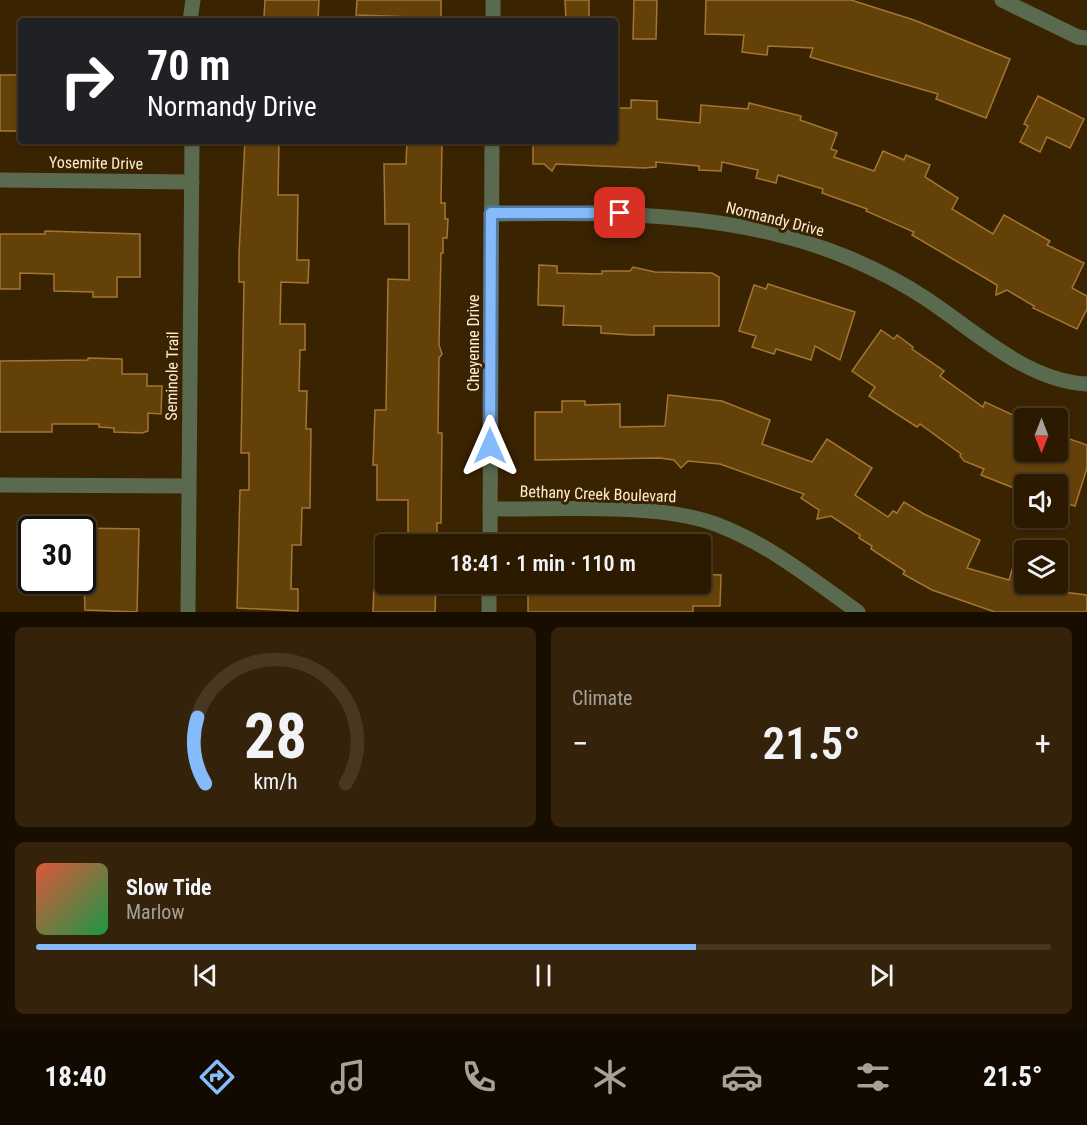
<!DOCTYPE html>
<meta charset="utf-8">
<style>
:root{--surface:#2c1a00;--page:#34230a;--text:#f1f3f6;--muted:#a6a199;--line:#483822;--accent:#86bbfb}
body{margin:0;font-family:"Roboto Condensed",sans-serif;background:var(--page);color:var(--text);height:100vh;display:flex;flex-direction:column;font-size:22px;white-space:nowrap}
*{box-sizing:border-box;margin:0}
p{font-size:20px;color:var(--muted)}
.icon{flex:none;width:33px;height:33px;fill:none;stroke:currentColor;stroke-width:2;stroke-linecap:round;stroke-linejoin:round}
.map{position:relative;height:612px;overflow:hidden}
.side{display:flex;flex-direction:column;gap:15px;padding:15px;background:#180e00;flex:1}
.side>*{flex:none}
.guide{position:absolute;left:18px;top:18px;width:600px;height:126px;border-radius:6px;box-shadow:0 2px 4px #0004,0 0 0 2px var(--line);background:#202124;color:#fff;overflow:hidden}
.needle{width:39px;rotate:180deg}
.controls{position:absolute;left:1014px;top:408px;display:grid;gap:12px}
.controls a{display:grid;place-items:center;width:54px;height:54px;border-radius:6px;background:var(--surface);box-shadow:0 2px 4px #0004,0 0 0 2px var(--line);font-size:30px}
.speed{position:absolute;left:18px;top:516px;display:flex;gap:12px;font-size:30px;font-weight:700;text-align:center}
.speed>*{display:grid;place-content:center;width:78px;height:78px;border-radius:50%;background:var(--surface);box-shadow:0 2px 4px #0004,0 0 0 2px var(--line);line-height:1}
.speed .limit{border:3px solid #111;border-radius:9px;background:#fff;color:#111}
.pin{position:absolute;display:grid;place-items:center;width:51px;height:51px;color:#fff;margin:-26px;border-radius:12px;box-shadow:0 3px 9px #0006}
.me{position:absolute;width:66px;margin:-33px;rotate:0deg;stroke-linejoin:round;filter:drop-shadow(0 0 4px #0008)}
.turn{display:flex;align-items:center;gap:21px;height:126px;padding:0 30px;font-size:27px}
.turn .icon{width:78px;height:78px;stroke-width:2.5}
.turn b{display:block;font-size:42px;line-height:51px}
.big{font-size:45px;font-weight:600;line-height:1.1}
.side .widget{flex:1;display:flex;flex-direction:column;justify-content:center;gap:9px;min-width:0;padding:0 21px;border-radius:9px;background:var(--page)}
.side .dial{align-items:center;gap:0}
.dial svg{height:156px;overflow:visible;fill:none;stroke:var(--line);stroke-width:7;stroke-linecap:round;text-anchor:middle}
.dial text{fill:var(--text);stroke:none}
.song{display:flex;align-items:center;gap:18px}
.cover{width:72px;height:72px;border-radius:9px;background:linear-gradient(135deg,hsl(10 70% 55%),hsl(140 70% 35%))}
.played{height:6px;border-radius:3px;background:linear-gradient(90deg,var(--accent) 65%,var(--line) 65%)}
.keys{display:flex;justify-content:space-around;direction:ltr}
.heat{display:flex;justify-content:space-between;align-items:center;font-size:33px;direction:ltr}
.side .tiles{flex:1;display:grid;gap:15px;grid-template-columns:1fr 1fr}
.widget:last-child{grid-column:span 2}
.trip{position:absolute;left:375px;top:534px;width:336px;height:60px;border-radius:6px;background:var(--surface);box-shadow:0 2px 4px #0004,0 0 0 2px var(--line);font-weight:600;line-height:60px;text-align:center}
.dock{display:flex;height:96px;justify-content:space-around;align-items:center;background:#120a00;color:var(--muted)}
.dock .icon{width:42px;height:42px}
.dock .on{color:var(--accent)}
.dock b{font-size:27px;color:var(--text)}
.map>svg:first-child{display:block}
.building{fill:#634109;stroke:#a47633;stroke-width:1.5}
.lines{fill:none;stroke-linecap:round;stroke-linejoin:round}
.street{stroke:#596a4f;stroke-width:15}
.route-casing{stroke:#577aa3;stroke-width:15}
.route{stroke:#86bbfb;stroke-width:10}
.labels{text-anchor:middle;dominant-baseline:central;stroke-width:6;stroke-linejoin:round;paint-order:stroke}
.street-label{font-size:16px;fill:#ffebd1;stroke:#3a2300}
</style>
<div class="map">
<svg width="1087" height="612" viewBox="0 0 1087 612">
<rect width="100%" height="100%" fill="#3a2300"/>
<!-- building -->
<g class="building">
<path d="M265,0h54l-1,19 -54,-1z"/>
<path d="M357,0h84v18l-85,-3z"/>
<path d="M565,0h24v21h-23z"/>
<path d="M634,0h23l-1,39h-23z"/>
<path d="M706,0h145l63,20 96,39 -24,59 -50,-19 2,-5 -128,-37 3,-9 -45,-2 -1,9 -25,-3 2,-17 -39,-1z"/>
<rect x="0" y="75" width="21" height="56"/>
<path d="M1038,96l46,23 -14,29 -23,-11 -7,15 -20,-10 8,-16 -4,-2z"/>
<path d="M631,100l26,1v18l43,4 1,-18 47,4 1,-6 52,13 -1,4 37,13 -6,16 6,2 -3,6 40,14 9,-20 21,9 2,-5 24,10 -5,12 33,21 -6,11 41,25 11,-19 46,26 -3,4 37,18 -12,25 15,8v13l-10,20 -44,-21 1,-2 -27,-16 -11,5 1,-10 -85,-50 2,-3 -48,-21 1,-2 -45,-16 1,-4 -45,-14 -2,8 -20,-5 2,-8 -36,-8 -1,9 -22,-1v-4l-43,-4v5l-12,1 -88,-4 -4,7 -8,-7h-11v-23h82v-33h16z"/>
<path d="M245,141h34l-1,54h20l-1,65h12l-1,23 -27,-1 -1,42h25v26h-5l-1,41h8l-1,38h5l-1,79h-8l-1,37h-9l-1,44h7v22l-61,-3 3,-118h9v-37h-8l3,-171h-5v-29z"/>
<path d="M407,141h35l-1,62h4v16h3l-1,19h-4v15h-2l-2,92 3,9 -3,4 -1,75h4l-1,90h-4v21h-29v-44h-31v-35h-4l2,-55h11l2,-131 21,1v-56h-24l-1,-60h22z"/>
<path d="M45,231l95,3v43h-23v20h-24v-5l-39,-1v-17l-34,-1v16h-20v-55h45z"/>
<path d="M539,265l18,1v7l45,1v-3h28l3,-4 22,5 57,1 7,4v49h-65v9h-23l-30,-2v-7l-38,-1 1,-19 -26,-1z"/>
<path d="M768,284l87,28 -15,48 -25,-14 -4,14 -35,-11 -2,5 -22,-7 4,-11 -17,-5 15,-46 12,4z"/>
<path d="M881,330l13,9 3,-4 16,12 -1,2 32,22 -4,5 43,31 2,-5 39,18v32h34v-17l29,10v23l-12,38 -17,-5v-17h-34v8l-43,-17 3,-6 -20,-8 -4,-5 1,-2 -41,-30 -3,3 -48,-31 6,-9 -23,-16z"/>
<path d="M88,358l34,1v15h25v12h15l-1,28 -13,-1v18l-6,2 -28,-1v-4l-15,-1v-3h-47v8h-52v-71l88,-1z"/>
<path d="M668,395l54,6 48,19 -8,24 50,18 15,-23 45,29 -17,27 33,22 5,-6 4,2 7,-11 20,12 56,26 -13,28 42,12 11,-37h4v41h8l-1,4 56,7v17h-92l-63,-22 -29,-16 2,-3 -34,-22 1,-3 -13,-8 1,-3 -29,-19 -14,3 2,-9 -18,-12 3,-4 -84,-30 -32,-3 -7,7 -7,-8 -14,-2 -125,2v-48h27v-11h23v4l35,-1v23l45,-1z"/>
<path d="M82,528l57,1 -2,83 -52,-2z"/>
<path d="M700,574l21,1 -1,31h-27v6h-165v-28h172z"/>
<path d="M374,584h62l-1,28h-62z"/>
</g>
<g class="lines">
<!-- street -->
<g class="street">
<path d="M1002,0l76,37 9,1"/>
<path d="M190,21l3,-21"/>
<path d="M493,21v-21"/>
<path d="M0,180l192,2"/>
<path d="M491,214c121,-1 244,-4 358,44 26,11 52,24 76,40 49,32 101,83 162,86"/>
<path d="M0,485l188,1"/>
<path d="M490,509c65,1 169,-7 228,16 52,20 95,55 140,87"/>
<path d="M490,544l2,-403"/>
<path d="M188,612l4,-471"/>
<path d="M489,612v-28"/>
</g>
</g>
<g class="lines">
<!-- route casing -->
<g class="route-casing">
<path id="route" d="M490,446l1,-233h129"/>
</g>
<!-- route -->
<use href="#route" class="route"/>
</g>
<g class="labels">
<!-- street labels -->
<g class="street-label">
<text transform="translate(96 163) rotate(1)">Yosemite Drive</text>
<text transform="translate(775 219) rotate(14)">Normandy Drive</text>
<text transform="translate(473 343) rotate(-90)">Cheyenne Drive</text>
<text transform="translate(172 376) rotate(-89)">Seminole Trail</text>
<text transform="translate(598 494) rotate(2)">Bethany Creek Boulevard</text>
</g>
</g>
</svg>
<div class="controls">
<a><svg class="needle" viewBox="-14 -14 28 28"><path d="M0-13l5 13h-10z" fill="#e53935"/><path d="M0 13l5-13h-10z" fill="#a6a199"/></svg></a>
<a><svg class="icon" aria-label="sound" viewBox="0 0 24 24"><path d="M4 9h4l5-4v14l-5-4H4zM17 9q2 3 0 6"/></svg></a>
<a><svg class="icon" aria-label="layers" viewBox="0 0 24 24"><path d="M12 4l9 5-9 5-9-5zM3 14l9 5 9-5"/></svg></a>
</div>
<div class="speed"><div class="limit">30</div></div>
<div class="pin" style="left:620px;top:213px;background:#d93025"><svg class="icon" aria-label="arrive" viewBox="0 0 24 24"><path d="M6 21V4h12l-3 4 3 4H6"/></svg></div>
<svg class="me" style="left:490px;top:446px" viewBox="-20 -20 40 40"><path d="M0-17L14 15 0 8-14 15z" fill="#86bbfb" stroke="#fff" stroke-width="4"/></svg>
<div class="trip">18:41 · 1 min · 110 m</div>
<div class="guide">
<div class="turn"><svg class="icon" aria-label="right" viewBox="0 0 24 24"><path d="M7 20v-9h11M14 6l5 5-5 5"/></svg><div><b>70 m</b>Normandy Drive</div></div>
</div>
</div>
<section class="side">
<div class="tiles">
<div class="widget dial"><svg viewBox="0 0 100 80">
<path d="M14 69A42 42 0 1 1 86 69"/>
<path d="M14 69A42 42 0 0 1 10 35" stroke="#86bbfb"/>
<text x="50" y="56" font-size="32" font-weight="700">28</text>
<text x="50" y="72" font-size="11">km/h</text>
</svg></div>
<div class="widget"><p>Climate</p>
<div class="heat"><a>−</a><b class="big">21.5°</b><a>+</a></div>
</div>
<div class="widget">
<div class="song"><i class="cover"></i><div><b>Slow Tide</b><p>Marlow</p></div></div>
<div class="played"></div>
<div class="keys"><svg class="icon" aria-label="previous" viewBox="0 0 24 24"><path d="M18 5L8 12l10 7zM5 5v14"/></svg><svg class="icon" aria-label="pause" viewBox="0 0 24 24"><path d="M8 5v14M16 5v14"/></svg><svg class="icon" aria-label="next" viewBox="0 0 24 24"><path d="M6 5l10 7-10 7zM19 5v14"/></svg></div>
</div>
</div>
</section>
<nav class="dock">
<b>18:40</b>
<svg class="icon on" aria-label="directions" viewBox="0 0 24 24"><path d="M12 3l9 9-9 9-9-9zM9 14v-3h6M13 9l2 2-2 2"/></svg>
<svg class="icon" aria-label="music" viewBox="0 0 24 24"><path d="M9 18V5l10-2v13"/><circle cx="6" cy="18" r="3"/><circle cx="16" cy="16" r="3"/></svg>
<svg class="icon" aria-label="phone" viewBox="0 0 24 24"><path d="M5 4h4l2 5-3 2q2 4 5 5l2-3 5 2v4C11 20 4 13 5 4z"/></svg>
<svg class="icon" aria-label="climate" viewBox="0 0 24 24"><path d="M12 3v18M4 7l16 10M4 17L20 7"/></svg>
<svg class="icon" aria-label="car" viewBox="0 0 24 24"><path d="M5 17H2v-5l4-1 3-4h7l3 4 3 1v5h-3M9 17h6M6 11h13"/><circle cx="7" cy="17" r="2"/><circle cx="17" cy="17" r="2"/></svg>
<svg class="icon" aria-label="filters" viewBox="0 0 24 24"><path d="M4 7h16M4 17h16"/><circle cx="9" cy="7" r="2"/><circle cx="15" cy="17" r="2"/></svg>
<b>21.5°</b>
</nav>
